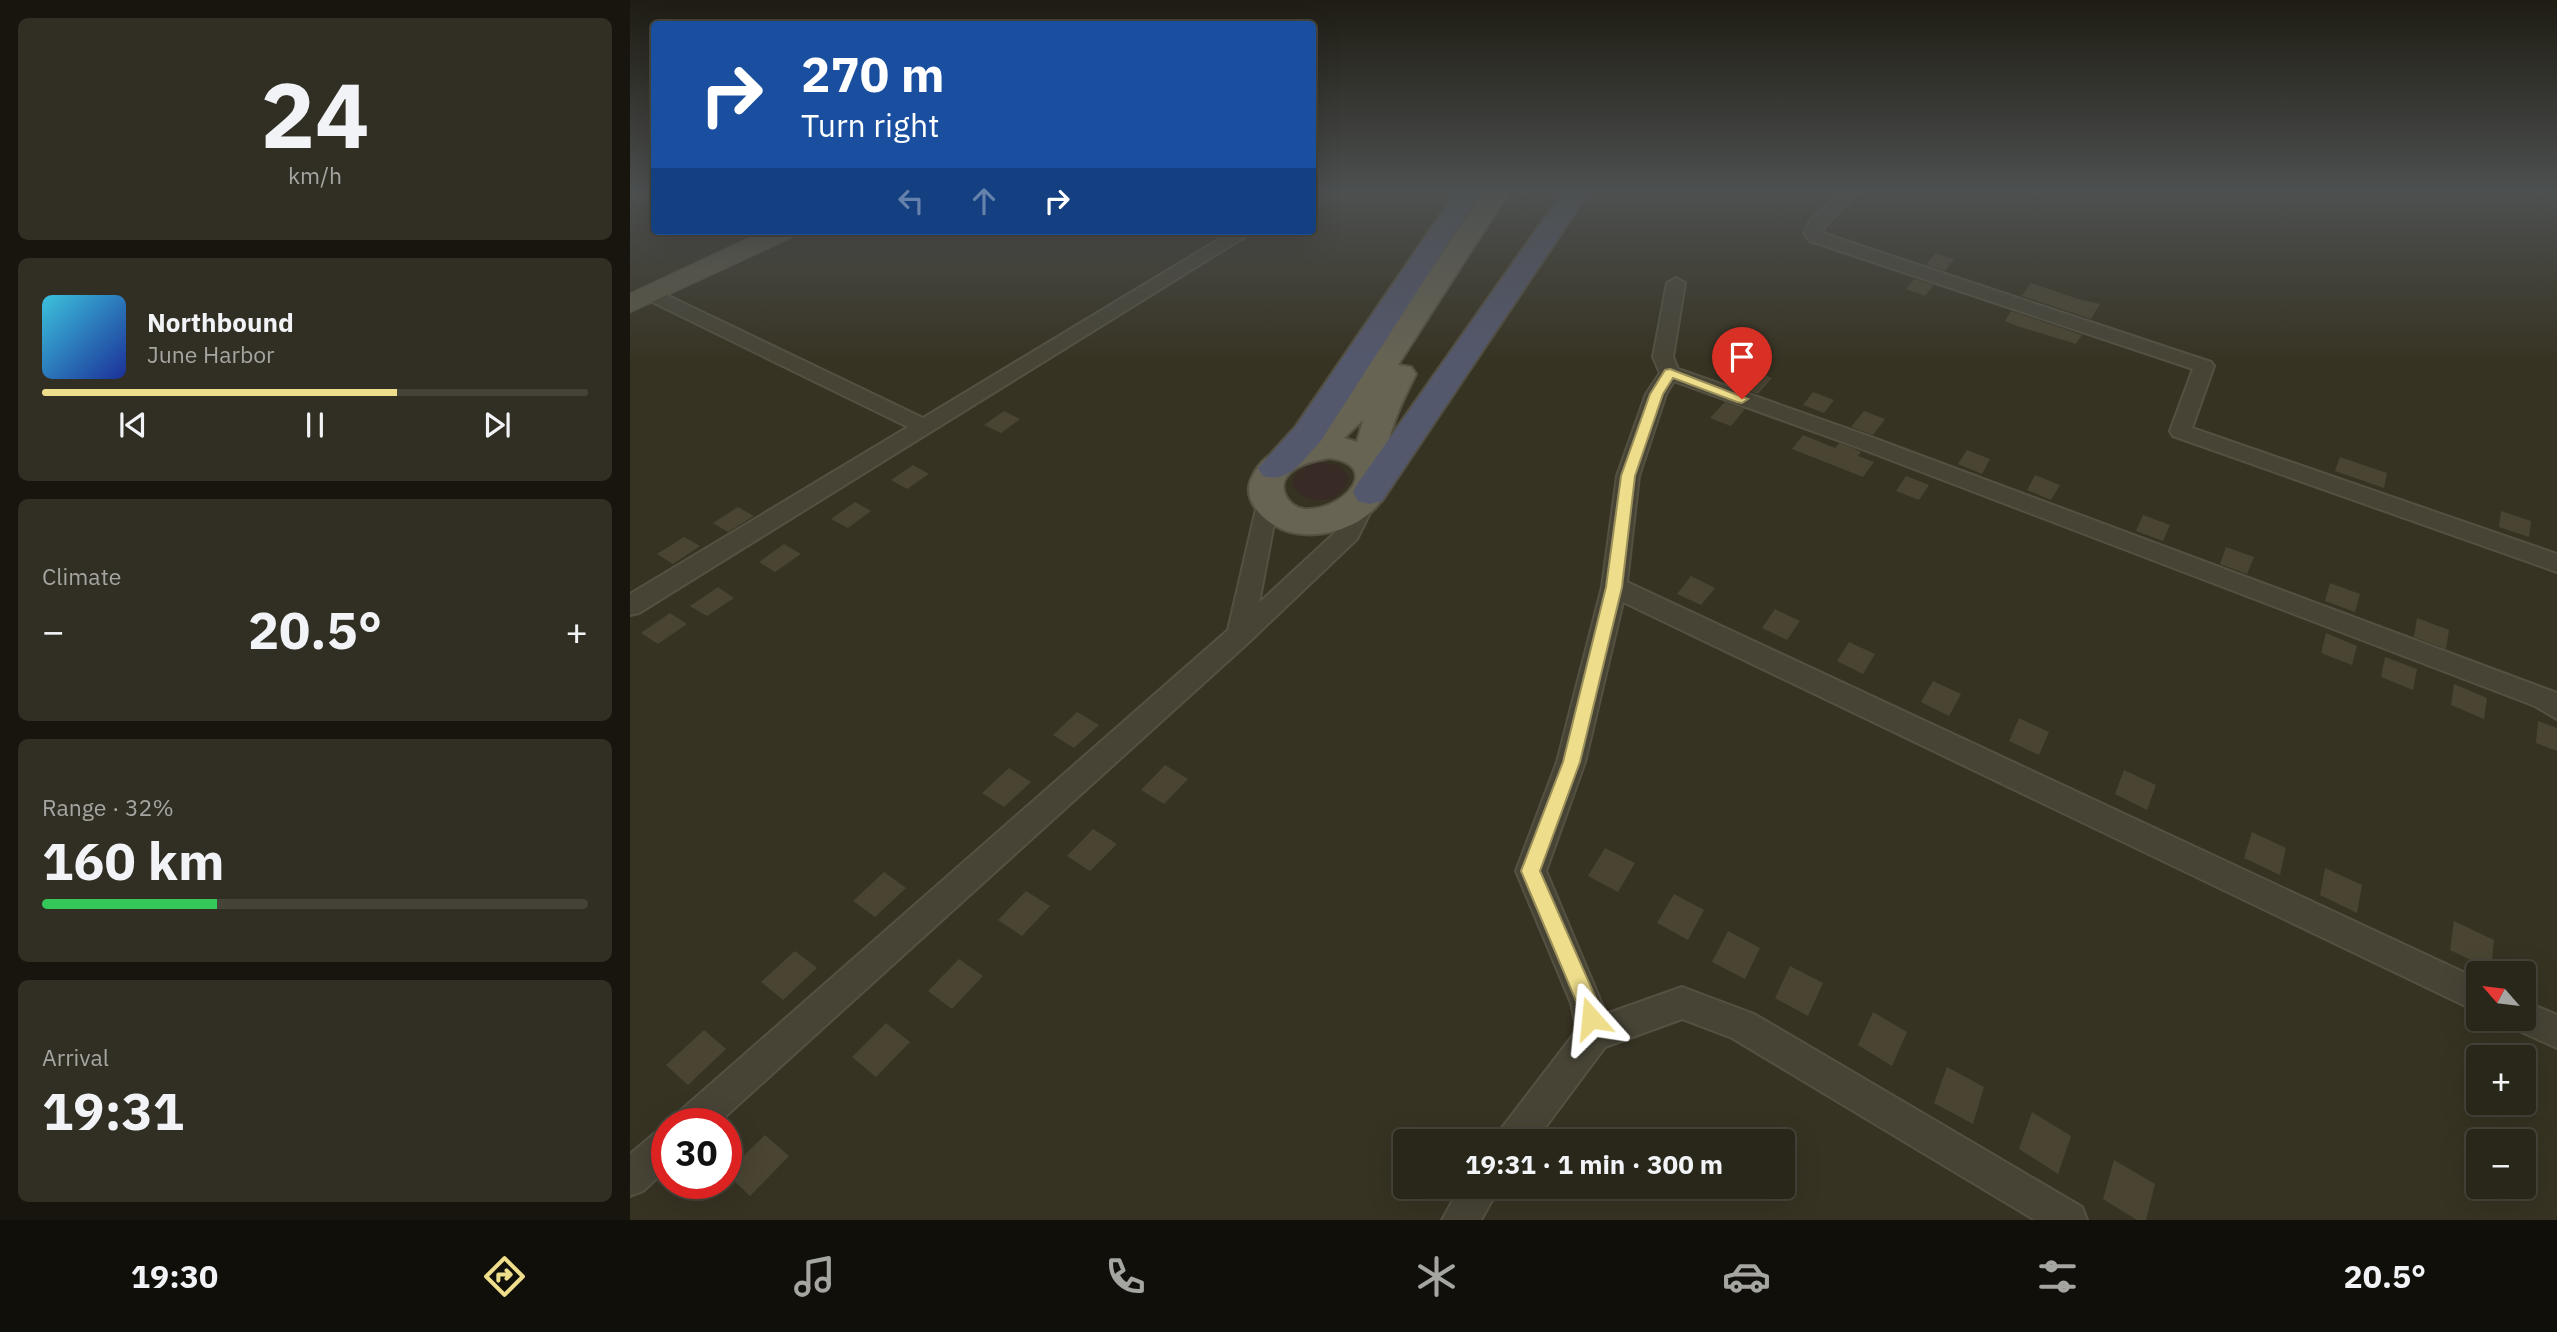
<!DOCTYPE html>
<meta charset="utf-8">
<style>
:root{--surface:#29261a;--page:#312e23;--text:#f1f3f6;--muted:#a5a5a2;--line:#454339;--accent:#eede8c}
body{margin:0;font-family:"IBM Plex Sans",sans-serif;background:var(--page);color:var(--text);height:100vh;display:flex;flex-direction:column;font-size:26px;white-space:nowrap}
*{box-sizing:border-box;margin:0}
p{font-size:23px;color:var(--muted)}
.icon{flex:none;width:38px;height:38px;fill:none;stroke:currentColor;stroke-width:2;stroke-linecap:round;stroke-linejoin:round}
.map{position:relative;flex:1;overflow:hidden}
.panel{display:flex;flex-direction:column;gap:18px;padding:18px;background:#17150e;width:630px}
.panel>*{flex:none}
.hud{position:absolute;left:21px;top:21px;width:665px;height:214px;border-radius:7px;box-shadow:0 7px 28px #0002,0 0 0 2px var(--line);background:#1a4fa0;color:#fff;overflow:hidden}
.needle{width:46px;rotate:298deg}
.tools{position:absolute;left:1836px;top:961px;display:grid;gap:14px}
.tools a{display:grid;place-items:center;width:70px;height:70px;border-radius:7px;background:var(--surface);box-shadow:0 7px 28px #0002,0 0 0 2px var(--line);font-size:35px}
.speed{position:absolute;left:21px;top:1108px;display:flex;gap:14px;font-size:35px;font-weight:700;text-align:center}
.speed>*{display:grid;place-content:center;width:91px;height:91px;border-radius:50%;background:var(--surface);box-shadow:0 7px 28px #0002,0 0 0 2px var(--line);line-height:1}
.speed .limit{border:10px solid #d22;background:#fff;color:#111}
.pin{position:absolute;display:grid;place-items:center;width:60px;height:60px;color:#fff;margin:-72px -30px;border-radius:50% 50% 50% 0;rotate:-45deg;box-shadow:0 0 7px #0007}
.pin .icon{rotate:45deg}
.me{position:absolute;width:77px;margin:-38px;rotate:342deg;stroke-linejoin:round;filter:drop-shadow(0 0 5px #0008)}
.turn{display:flex;align-items:center;gap:24px;height:147px;padding:0 35px;font-size:32px}
.turn .icon{width:91px;height:91px;stroke-width:2.5}
.turn b{display:block;font-size:49px;line-height:60px}
.lanes{display:flex;align-items:center;height:66px;padding:0 35px;background:#0003;justify-content:center;gap:35px;direction:ltr}
.lanes .off{opacity:.35}
.big{font-size:52px;font-weight:800;line-height:1.1}
.panel .tile{flex:1;display:flex;flex-direction:column;justify-content:center;gap:10px;min-width:0;padding:0 24px;border-radius:10px;background:var(--page)}
.panel .dial{align-items:center;gap:0}
.dial b{font-size:91px;line-height:1}
.song{display:flex;align-items:center;gap:21px}
.cover{width:84px;height:84px;border-radius:10px;background:linear-gradient(135deg,hsl(190 70% 55%),hsl(230 70% 35%))}
.played{height:7px;border-radius:4px;background:linear-gradient(90deg,var(--accent) 65%,var(--line) 65%)}
.keys{display:flex;justify-content:space-around;direction:ltr}
.heat{display:flex;justify-content:space-between;align-items:center;font-size:38px;direction:ltr}
.charge{height:10px;border-radius:5px;background:linear-gradient(90deg,#34c759 32%,var(--line) 0)}
.trip{position:absolute;left:763px;top:1129px;width:402px;height:70px;border-radius:7px;background:var(--surface);box-shadow:0 7px 28px #0002,0 0 0 2px var(--line);font-weight:800;line-height:70px;text-align:center}
.tabs{display:flex;height:112px;justify-content:space-around;align-items:center;background:#100f0a;color:var(--muted)}
.tabs .icon{width:49px;height:49px}
.tabs .on{color:var(--accent)}
.tabs b{font-size:32px;color:var(--text)}
main{display:flex;flex:1;min-height:0}
.map>svg:first-child{display:block}
.green{fill:#382b25}
.building{fill:#4a4532}
.lines{fill:none;stroke-linecap:round;stroke-linejoin:round}
.street-casing{stroke:#545142;stroke-width:4}
.secondary-casing{stroke:#545142;stroke-width:3}
.primary-casing{stroke:#545142;stroke-width:4}
.highway-casing{stroke:#524f41;stroke-width:4}
.street{fill:#474436;fill-rule:evenodd}
.secondary{fill:#5a5745;fill-rule:evenodd}
.primary{fill:#676454;fill-rule:evenodd}
.highway{fill:#54586d;fill-rule:evenodd}
.route{fill:#eede8c;stroke:#9b905b;stroke-width:2}
</style>
<main>
<section class="panel">
<div class="tile dial"><b>24</b><p>km/h</p></div>
<div class="tile">
<div class="song"><i class="cover"></i><div><b>Northbound</b><p>June Harbor</p></div></div>
<div class="played"></div>
<div class="keys"><svg class="icon" aria-label="previous" viewBox="0 0 24 24"><path d="M18 5L8 12l10 7zM5 5v14"/></svg><svg class="icon" aria-label="pause" viewBox="0 0 24 24"><path d="M8 5v14M16 5v14"/></svg><svg class="icon" aria-label="next" viewBox="0 0 24 24"><path d="M6 5l10 7-10 7zM19 5v14"/></svg></div>
</div>
<div class="tile"><p>Climate</p>
<div class="heat"><a>−</a><b class="big">20.5°</b><a>+</a></div>
</div>
<div class="tile"><p>Range · 32%</p><b class="big">160 km</b><div class="charge"></div></div>
<div class="tile"><p>Arrival</p><b class="big">19:31</b></div>
</section>
<div class="map">
<svg width="1927" height="1220" viewBox="0 0 1927 1220">
<rect width="100%" height="100%" fill="#373323"/>
<!-- green -->
<path class="green" d="M688,462l21,3 10,11c-9,52 -100,8 -31,-14z"/>
<!-- building -->
<g class="building">
<path d="M1305,253l19,6 -9,12 -19,-6z"/>
<path d="M1284,279l20,6 -9,11 -19,-7z"/>
<path d="M1401,283l47,16 22,5 -9,15 -69,-23z"/>
<path d="M1381,311l71,24 -6,9 -59,-18 -12,-5z"/>
<path d="M1122,370l20,8 -14,16 -20,-7z"/>
<path d="M1183,392l21,8 -10,13 -21,-8z"/>
<path d="M1095,402l20,7 -14,17 -21,-8z"/>
<path d="M374,411l16,8 -19,14 -17,-8z"/>
<path d="M1234,411l21,8 -12,16 -22,-8z"/>
<path d="M1173,435l32,13 4,-5 14,5 8,4 -3,4 16,6 -11,15 -71,-28z"/>
<path d="M1337,450l23,9 -8,15 -24,-10z"/>
<path d="M1710,457l47,16 -3,15 -49,-17z"/>
<path d="M283,465l16,9 -22,15 -16,-9z"/>
<path d="M1405,475l25,10 -9,15 -24,-10z"/>
<path d="M1276,476l23,9 -10,15 -23,-9z"/>
<path d="M225,502l16,9 -23,17 -17,-9z"/>
<path d="M108,507l16,9 -26,16 -15,-9z"/>
<path d="M1871,511l30,10 -2,16 -30,-10z"/>
<path d="M1513,515l27,10 -7,16 -27,-10z"/>
<path d="M54,537l16,9 -27,18 -16,-10z"/>
<path d="M154,544l17,10 -26,18 -16,-10z"/>
<path d="M1596,547l28,10 -7,17 -27,-10z"/>
<path d="M1061,576l24,12 -14,17 -24,-11z"/>
<path d="M1700,583l30,11 -5,18 -30,-11z"/>
<path d="M88,587l16,11 -27,18 -17,-10z"/>
<path d="M1145,609l25,12 -13,19 -25,-12z"/>
<path d="M40,613l17,11 -29,20 -17,-11z"/>
<path d="M1787,618l32,12 -3,19 -32,-12z"/>
<path d="M1696,633l31,13 -5,19 -31,-12z"/>
<path d="M1219,642l26,12 -12,20 -26,-13z"/>
<path d="M1755,657l32,12 -4,21 -32,-13z"/>
<path d="M1303,681l28,13 -12,22 -28,-14z"/>
<path d="M1824,684l33,14 -3,21 -33,-14z"/>
<path d="M447,712l22,13 -25,23 -21,-13z"/>
<path d="M1389,718l30,14 -10,23 -30,-14z"/>
<path d="M1908,721l19,7v23l-21,-8z"/>
<path d="M535,765l23,14 -24,25 -23,-14z"/>
<path d="M379,768l22,14 -27,25 -22,-14z"/>
<path d="M1494,770l32,15 -9,25 -32,-16z"/>
<path d="M463,829l24,15 -27,27 -23,-15z"/>
<path d="M1622,832l34,16 -6,27 -36,-17z"/>
<path d="M975,848l30,15 -17,29 -30,-16z"/>
<path d="M1695,868l37,17 -5,28 -37,-18z"/>
<path d="M254,872l22,16 -31,29 -22,-16z"/>
<path d="M396,891l24,15 -28,30 -24,-16z"/>
<path d="M1044,894l30,16 -16,30 -31,-17z"/>
<path d="M1824,921l40,19 -3,30 -41,-20z"/>
<path d="M1098,931l32,17 -15,31 -33,-17z"/>
<path d="M165,951l22,17 -34,32 -22,-18z"/>
<path d="M329,959l24,17 -31,33 -24,-18z"/>
<path d="M1160,966l33,17 -15,33 -33,-18z"/>
<path d="M1243,1012l34,20 -15,34 -34,-21z"/>
<path d="M256,1023l24,19 -34,35 -24,-20z"/>
<path d="M74,1030l22,19 -38,36 -22,-20z"/>
<path d="M1317,1067l37,20 -11,37 -39,-21z"/>
<path d="M1402,1112l39,24 -13,38 -39,-25z"/>
<path d="M135,1135l24,21 -39,40 -24,-23z"/>
<path d="M1484,1160l41,24 -9,36h-9l-34,-21z"/>
</g>
<g class="lines">
<!-- street casing -->
<g class="street-casing">
<g id="street">
<path d="M1212,192h17l-35,35 -2,6 389,129 3,4 -22,62 365,126v18l-384,-136 -3,-5 23,-62 -383,-128 -6,-8 6,-12z"/>
<path d="M603,231h21l-615,382 -9,2v-21l278,-167 -264,-129 -3,-4 3,-4h12l267,128z"/>
<path d="M1046,278l9,5 -12,74 5,12 190,67 689,257v26l-22,-13 -681,-260 -180,-65 -8,13 -27,82 -12,106 851,397v33l-855,-410 -38,160 -39,109 60,143 76,-27 72,27 328,193 5,13h-52l-303,-182 -50,-19 -77,28 -70,94h-39l5,-12 76,-99 -6,-27 -55,-132 41,-109 45,-175 15,-111 29,-82 14,-21 -7,-16 14,-74z"/>
<path d="M738,487l8,3 3,5 -22,44 -108,103 -532,482h-43l5,-12 549,-482 31,-134 8,-2 8,2 3,6 -19,101 81,-75 20,-38z"/>
<path d="M1894,1001l33,14v33l-44,-20 -5,-10h16z"/>
<path d="M37,1128v41l-24,22 -13,5v-42l25,-21z"/>
<path d="M831,1186h39l-19,34h-39z"/>
</g>
</g>
<!-- secondary casing -->
<g class="secondary-casing">
<path id="secondary" d="M135,231h32l-3,5 -164,76v-18z"/>
</g>
<!-- primary casing -->
<g class="primary-casing">
<path id="primary" d="M854,192h25l-111,173 13,2 5,7c-14,28 -29,58 -30,90 0,8 6,14 2,24 -14,36 -63,53 -98,44 -21,-5 -49,-29 -39,-53 13,-28 26,-25 48,-38 11,-7 23,-18 33,-26 18,-17 31,-45 45,-66 35,-52 71,-105 107,-157zM733,420l-6,22 -13,-4zM699,458c55,7 14,54 -25,51 -16,-2 -28,-22 -15,-35 11,-11 26,-13 40,-16z"/>
</g>
<!-- highway casing -->
<g class="highway-casing">
<g id="highway">
<path d="M826,192h25l-161,250c-17,17 -30,42 -57,34l-5,-8 38,-42z"/>
<path d="M933,192h26l-207,309 -12,3 -12,-3 -5,-9 5,-9z"/>
</g>
</g>
<!-- street -->
<use href="#street" class="street"/>
<!-- secondary -->
<use href="#secondary" class="secondary"/>
<!-- primary -->
<use href="#primary" class="primary"/>
<!-- highway -->
<use href="#highway" class="highway"/>
</g>
<!-- sky -->
<linearGradient id="sky" x2="0" y2="1"><stop stop-color="#1e1c13"/><stop offset="0.53" stop-color="#4d5050"/><stop offset="1" stop-color="#4d5050" stop-opacity="0"/></linearGradient>
<rect width="1927" height="362" fill="url(#sky)"/>
<!-- route -->
<path class="route" d="M1040,369l78,30 -6,4 -5,-1 -64,-24 -10,16 -28,82 -13,111 -42,175 -40,109 58,132 3,15 -3,8 -7,3 -8,-3 -6,-23 -56,-132 42,-109 43,-175 15,-111 29,-82 15,-24z"/>
</svg>
<div class="tools">
<a><svg class="needle" viewBox="-14 -14 28 28"><path d="M0-13l5 13h-10z" fill="#e53935"/><path d="M0 13l5-13h-10z" fill="#a5a5a2"/></svg></a>
<a>+</a>
<a>−</a>
</div>
<div class="speed"><div class="limit">30</div></div>
<div class="pin" style="left:1112px;top:399px;background:#d93025"><svg class="icon" aria-label="arrive" viewBox="0 0 24 24"><path d="M6 21V4h12l-3 4 3 4H6"/></svg></div>
<svg class="me" style="left:961px;top:1018px" viewBox="-20 -20 40 40"><path d="M0-17L14 15 0 8-14 15z" fill="#eede8c" stroke="#fff" stroke-width="4"/></svg>
<div class="trip">19:31 · 1 min · 300 m</div>
<div class="hud">
<div class="turn"><svg class="icon" aria-label="right" viewBox="0 0 24 24"><path d="M7 20v-9h11M14 6l5 5-5 5"/></svg><div><b>270 m</b>Turn right</div></div>
<div class="lanes"><svg class="icon off" aria-label="left" viewBox="0 0 24 24"><path d="M17 20v-9H6M10 6l-5 5 5 5"/></svg><svg class="icon off" aria-label="ahead" viewBox="0 0 24 24"><path d="M12 20V5M6 11l6-6 6 6"/></svg><svg class="icon" aria-label="right" viewBox="0 0 24 24"><path d="M7 20v-9h11M14 6l5 5-5 5"/></svg></div>
</div>
</div>
</main>
<nav class="tabs">
<b>19:30</b>
<svg class="icon on" aria-label="directions" viewBox="0 0 24 24"><path d="M12 3l9 9-9 9-9-9zM9 14v-3h6M13 9l2 2-2 2"/></svg>
<svg class="icon" aria-label="music" viewBox="0 0 24 24"><path d="M9 18V5l10-2v13"/><circle cx="6" cy="18" r="3"/><circle cx="16" cy="16" r="3"/></svg>
<svg class="icon" aria-label="phone" viewBox="0 0 24 24"><path d="M5 4h4l2 5-3 2q2 4 5 5l2-3 5 2v4C11 20 4 13 5 4z"/></svg>
<svg class="icon" aria-label="climate" viewBox="0 0 24 24"><path d="M12 3v18M4 7l16 10M4 17L20 7"/></svg>
<svg class="icon" aria-label="car" viewBox="0 0 24 24"><path d="M5 17H2v-5l4-1 3-4h7l3 4 3 1v5h-3M9 17h6M6 11h13"/><circle cx="7" cy="17" r="2"/><circle cx="17" cy="17" r="2"/></svg>
<svg class="icon" aria-label="filters" viewBox="0 0 24 24"><path d="M4 7h16M4 17h16"/><circle cx="9" cy="7" r="2"/><circle cx="15" cy="17" r="2"/></svg>
<b>20.5°</b>
</nav>
